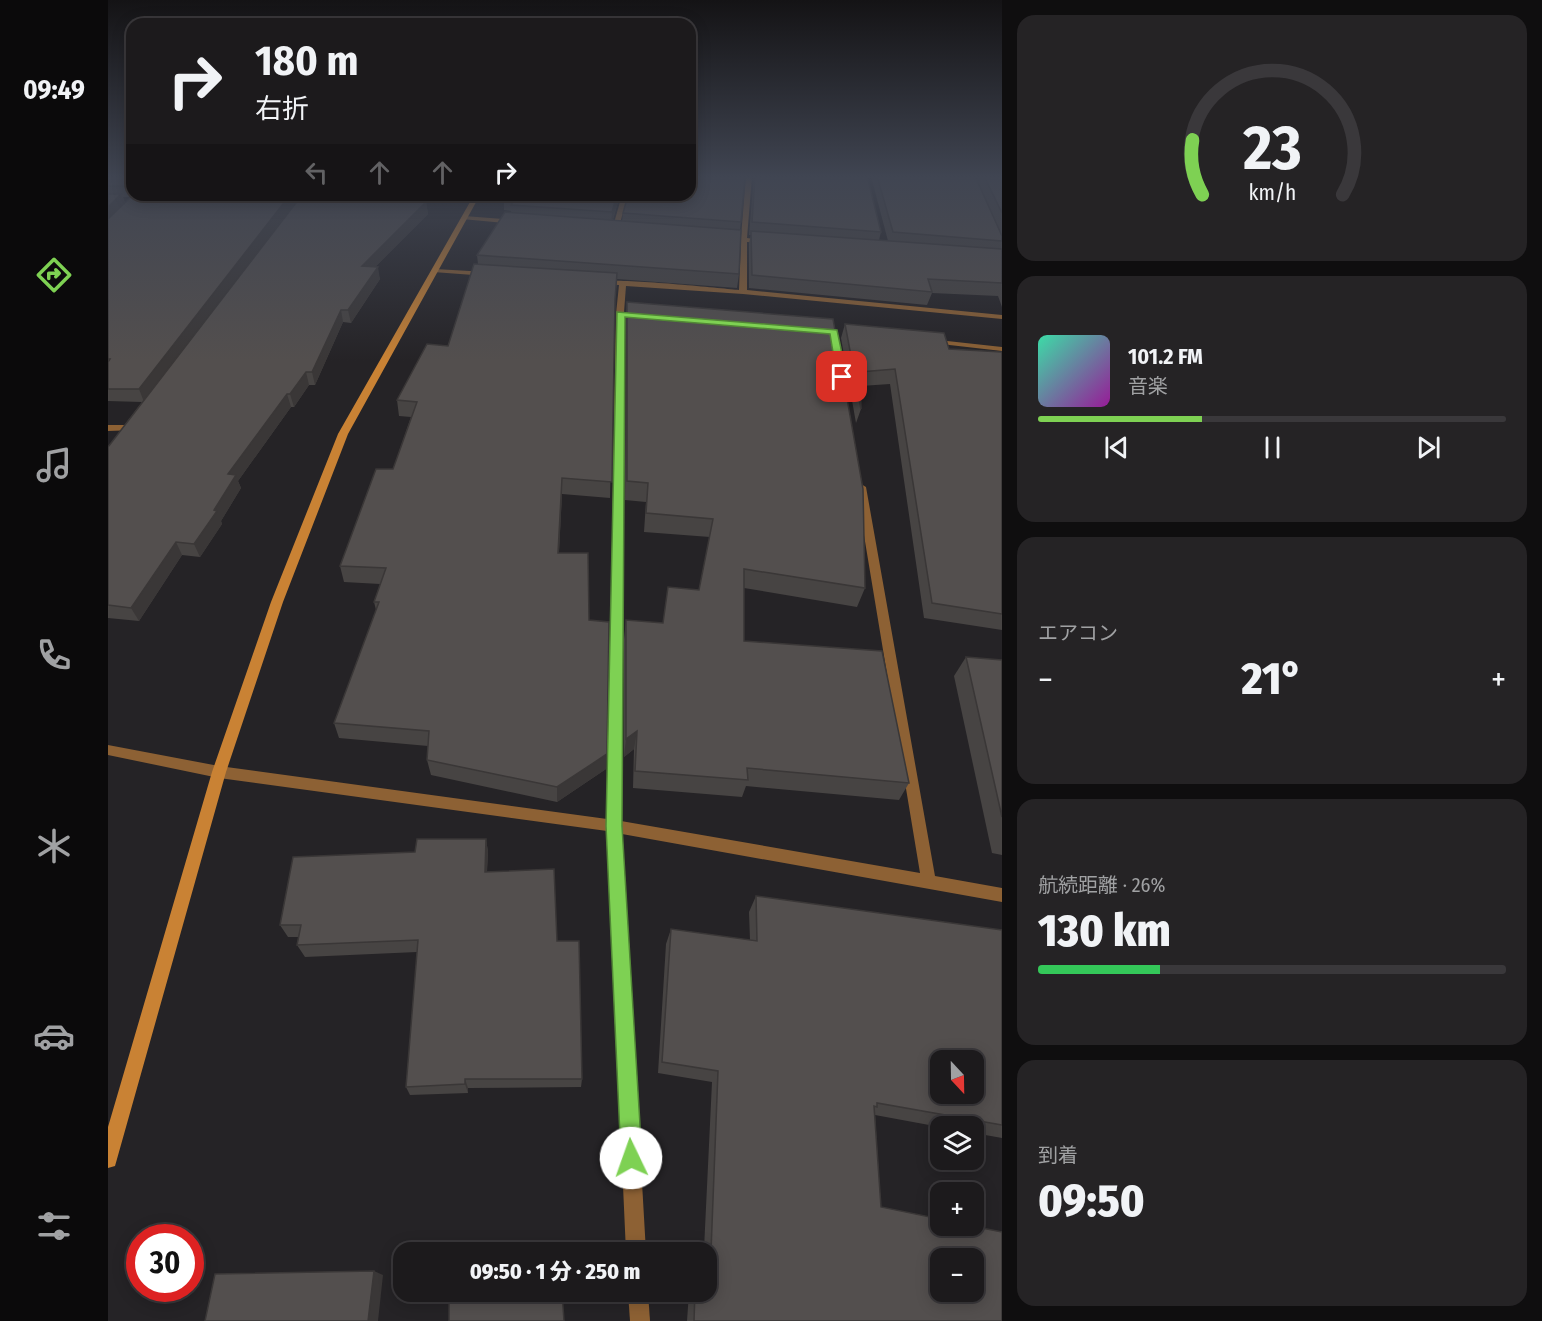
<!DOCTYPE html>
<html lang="ja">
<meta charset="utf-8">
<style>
:root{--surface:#1c1a1c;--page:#252325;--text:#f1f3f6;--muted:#a0a1a3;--line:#3a383b;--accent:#7ed153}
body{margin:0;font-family:"Fira Sans Condensed","Noto Sans JP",sans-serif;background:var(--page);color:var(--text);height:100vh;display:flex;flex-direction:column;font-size:22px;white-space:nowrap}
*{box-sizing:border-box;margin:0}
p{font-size:20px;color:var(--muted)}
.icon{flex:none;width:33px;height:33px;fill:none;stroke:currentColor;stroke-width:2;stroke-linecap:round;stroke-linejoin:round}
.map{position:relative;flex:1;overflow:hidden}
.sheet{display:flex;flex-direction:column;gap:15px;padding:15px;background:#0f0e0f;width:540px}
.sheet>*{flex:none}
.top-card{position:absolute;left:18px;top:18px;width:570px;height:183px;border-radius:18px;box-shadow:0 3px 15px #0003,0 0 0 2px var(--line);background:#1c1a1c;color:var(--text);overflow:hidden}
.needle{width:39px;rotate:158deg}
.tools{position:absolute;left:822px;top:1050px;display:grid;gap:12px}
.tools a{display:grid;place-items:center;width:54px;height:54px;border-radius:12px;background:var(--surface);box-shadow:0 3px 15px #0003,0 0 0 2px var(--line);font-size:30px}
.speed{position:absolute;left:18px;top:1224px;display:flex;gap:12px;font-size:30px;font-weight:700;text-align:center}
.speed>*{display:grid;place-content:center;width:78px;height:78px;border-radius:50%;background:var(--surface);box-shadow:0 3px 15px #0003,0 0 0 2px var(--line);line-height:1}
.speed .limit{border:9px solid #d22;background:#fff;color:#111}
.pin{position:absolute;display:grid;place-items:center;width:51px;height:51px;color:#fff;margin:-26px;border-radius:12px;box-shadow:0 3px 9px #0006}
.me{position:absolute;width:66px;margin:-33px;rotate:357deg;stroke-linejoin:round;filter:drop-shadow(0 0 4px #0008)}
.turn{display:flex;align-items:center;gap:21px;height:126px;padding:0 30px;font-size:27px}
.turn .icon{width:78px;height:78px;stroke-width:2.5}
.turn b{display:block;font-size:42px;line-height:51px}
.lanes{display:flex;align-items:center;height:57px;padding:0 30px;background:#0003;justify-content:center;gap:30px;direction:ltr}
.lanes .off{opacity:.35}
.big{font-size:45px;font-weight:800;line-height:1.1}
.sheet .card{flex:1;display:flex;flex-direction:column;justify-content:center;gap:9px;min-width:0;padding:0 21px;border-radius:18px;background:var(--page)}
.sheet .dial{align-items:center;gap:0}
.dial svg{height:156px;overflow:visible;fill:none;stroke:var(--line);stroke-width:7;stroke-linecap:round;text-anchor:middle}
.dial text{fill:var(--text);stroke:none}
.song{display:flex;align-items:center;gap:18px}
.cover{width:72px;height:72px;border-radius:9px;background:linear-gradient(135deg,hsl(160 70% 55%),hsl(300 70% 35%))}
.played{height:6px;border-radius:3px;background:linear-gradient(90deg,var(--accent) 35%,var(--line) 35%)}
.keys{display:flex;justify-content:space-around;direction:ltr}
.heat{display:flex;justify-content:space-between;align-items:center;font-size:33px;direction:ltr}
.charge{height:9px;border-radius:4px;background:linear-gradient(90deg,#34c759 26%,var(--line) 0)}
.trip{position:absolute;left:285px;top:1242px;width:324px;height:60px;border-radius:18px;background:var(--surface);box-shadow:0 3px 15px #0003,0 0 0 2px var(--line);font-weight:800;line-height:60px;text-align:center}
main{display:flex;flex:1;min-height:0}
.dock{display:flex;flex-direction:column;width:108px;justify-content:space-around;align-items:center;background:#0b0a0b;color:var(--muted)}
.dock .icon{width:42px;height:42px}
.dock .current{color:var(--accent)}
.dock b{font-size:27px;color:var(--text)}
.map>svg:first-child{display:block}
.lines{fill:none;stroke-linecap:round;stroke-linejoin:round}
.street{fill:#8d6134;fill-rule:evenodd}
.secondary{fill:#c98234;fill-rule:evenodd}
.wall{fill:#474443;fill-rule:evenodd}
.shaded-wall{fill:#3a3737}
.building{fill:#534f4e;stroke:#3a3737;stroke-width:1.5;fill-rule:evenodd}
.route{fill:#7ed153;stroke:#528836;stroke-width:1.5}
</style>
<main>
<nav class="dock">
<b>09:49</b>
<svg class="icon current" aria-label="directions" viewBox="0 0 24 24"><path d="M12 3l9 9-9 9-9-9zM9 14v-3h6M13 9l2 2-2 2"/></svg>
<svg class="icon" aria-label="music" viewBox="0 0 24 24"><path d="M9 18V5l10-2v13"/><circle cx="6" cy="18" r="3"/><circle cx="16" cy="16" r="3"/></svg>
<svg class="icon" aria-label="phone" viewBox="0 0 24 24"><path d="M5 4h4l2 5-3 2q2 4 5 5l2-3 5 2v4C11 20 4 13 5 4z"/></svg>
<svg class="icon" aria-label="climate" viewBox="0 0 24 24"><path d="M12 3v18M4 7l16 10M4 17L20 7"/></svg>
<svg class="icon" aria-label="car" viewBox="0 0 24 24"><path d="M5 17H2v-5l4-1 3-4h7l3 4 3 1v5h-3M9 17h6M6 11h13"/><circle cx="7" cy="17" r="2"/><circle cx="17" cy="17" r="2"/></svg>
<svg class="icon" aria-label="filters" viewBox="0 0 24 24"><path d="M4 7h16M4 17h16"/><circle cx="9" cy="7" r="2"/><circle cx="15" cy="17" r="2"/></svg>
</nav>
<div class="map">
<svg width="894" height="1321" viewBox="0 0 894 1321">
<rect width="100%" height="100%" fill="#252326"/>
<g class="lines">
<!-- street -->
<g class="street">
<path d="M638,176h6l-5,62 20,3 -3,2 -17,-1v48l255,25v4l-259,-25 -117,-8 -2,26 7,3 -7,2 -3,504 299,52 -64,-386 5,-3 5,3 69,389 67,12v14l-380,-68 24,418h-20l-19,-421 -388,-53 -111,-23v-10l111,21 388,53 9,-505 3,-29 -16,-1 -4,-2c10,-5 121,6 140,8l2,-49 -19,-3 3,-2 16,1z"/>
<path d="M514,195h6l-10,35 -3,2 -3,-2z"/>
<path d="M356,216l52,4 3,2 -3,2 -54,-5 -1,-1z"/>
<path d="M327,269l52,3 3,2 -3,2 -54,-4 -1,-1z"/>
<path d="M821,339l73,8v4l-70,-8h-3z"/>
<path d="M27,422l4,3 -3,5 -28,1v-6h22z"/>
<path d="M520,1292h20l2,29h-20z"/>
</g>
<!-- secondary -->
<path class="secondary" d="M366,195h6l-132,239 -65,168 -57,170 -109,387 -2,7 -7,2v-41l104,-355 59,-170 67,-168z"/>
</g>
<!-- wall -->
<g class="wall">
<path d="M0,176h24v19h169l119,7h6l2,12 -53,53 5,12 -29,44 -8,-1 -28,63h-6l-15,22h-3l-53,74 3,7 -20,33 1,3 -22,33 -18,-2 -43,66 -31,-3v-171l34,-45 -34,-1zM15,197h8l-6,6z"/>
<path d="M646,176h113l14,56 -2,8 9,1 -17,-65h131v131l-4,-11 -66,-3 -5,12 -178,-17v-45l2,-8h-2z"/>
<path d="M512,195l-7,25 9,1 1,-8 118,9 -1,8 -1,44 -2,14 -120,-9 -3,28 -4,191 -48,-4 -3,59 30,67 17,149 -49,33 -126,-27 -4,-15 1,-14 -89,-8 -5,-15 42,-113 -2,-8 6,-18 -36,-2 -4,-16 53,-97 18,-52 -12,-1 -2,-16 51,-54 30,-82 -1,-9 34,-42v-2l-7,-1v-12z"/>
<path d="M519,302l238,286 -8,19 -113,-19v53l165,142 -10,17 -153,-14 -4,11 -109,-9 1,-39 -10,8v-118l2,-19 37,3 5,-36 31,3 11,-53 -66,-5 2,-30 -21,-2 1,-181z"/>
<path d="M737,324l104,25 53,3v278l-78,-12 -34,-234 -29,2v23l-5,14 -15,-85z"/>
<path d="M858,657l36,3v195l-10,-2 -38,-177z"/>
<path d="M378,839l2,13 -1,20 70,69 25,138 -1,8 -113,1v5l-58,2 -4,-8 11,-135 -112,5 -8,-12 2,-8h-11l-8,-12 135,-73z"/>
<path d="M648,896l246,34v208l-28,-5v-7l-34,1 -65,-12 6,92 121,114h-315l2,-29h17v-40h-16l7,-4 7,1 8,-167 -54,-9 8,-129 5,-15 79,11 -1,-28z"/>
</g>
<!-- shaded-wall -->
<g class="shaded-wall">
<path d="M13,194l5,11 -18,18v-16z"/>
<path d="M182,195h11l-157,207 -5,-13z"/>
<path d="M307,195h11l-14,17 -2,-11z"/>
<path d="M509,195h3l-9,30 1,-13z"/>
<path d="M318,202l2,12 -64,64 -2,-12z"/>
<path d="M270,267l2,12 -29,44 -3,-13z"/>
<path d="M233,310l2,12 -28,63 -3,-13z"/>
<path d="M198,372l3,13 -15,22 -4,-13z"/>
<path d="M179,394l4,13 -53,74 3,7 -20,33 1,3 -22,33 -6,-13 20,-34 14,-36z"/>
<path d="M454,478v16l-4,75v-16z"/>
<path d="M68,542l6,13 -43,66 -8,-13z"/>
<path d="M529,731l-3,18 -10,8 2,-18z"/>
<path d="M499,754l-1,15 -49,33v-15z"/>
<path d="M378,839l2,13 -2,33 -1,-13z"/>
<path d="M357,1079l3,9v5l-3,-9z"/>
<path d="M266,1271l9,4 -5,46h-10z"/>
</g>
<!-- building -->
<g class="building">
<rect x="0" y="176" width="24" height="10"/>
<path d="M582,176h55l-4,46 -118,-9 5,-18h62z"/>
<path d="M647,176h112l14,56 -129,-10z"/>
<path d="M769,176h98l27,60v5l-109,-9z"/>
<path d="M876,176h18v37z"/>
<path d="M0,194h13l-13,13z"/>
<path d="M25,195h157l-151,194h-31v-27l2,-3h-2v-140z"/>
<path d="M194,195h113l-5,6 16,1 -64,64 16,1 -30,43h-7l-29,62h-6l-16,22h-3l-59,80 8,1 -22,35 3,1 -23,33 -18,-2 -45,66 -23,-3v-158z"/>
<path d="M398,195h111l-5,17 -101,-7 4,-6 -11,-1z"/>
<path d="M397,212l236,18 -2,44 -262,-19z"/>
<path d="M643,231l251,18v34l-74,-4 4,13 -180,-17z"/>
<path d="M366,264l143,9 -2,26 -3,183 -50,-4 -4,75h30l1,67 20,2 -2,132 -50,33 -130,-27 2,-29 -95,-8 45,-121h-5l12,-34 -46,-2 36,-97h17l24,-67 -20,-2 30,-56 21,2z"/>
<path d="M519,302l206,17 30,170 2,99 -121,-19v72l138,10 27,132 -162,-15 1,12 -113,-9 2,-40 -11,8v-119l37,3 5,-36 31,3 14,-71 -67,-6 2,-30 -21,-2z"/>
<path d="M737,324l99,9 5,16 53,3v262l-70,-11 -37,-234 -35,3 1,37z"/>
<path d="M858,657l36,3v157z"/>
<path d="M309,839h69l-1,33 69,-3 3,72h22l3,138h-117v5l-59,3 12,-147 -121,5 4,-20h-21l13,-68 122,-5z"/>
<path d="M648,896l246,34v195l-125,-22v4l-3,-1 7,101 59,12v7h32l30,6v89h-308l1,-29h11v-40h-9v-4l14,3 7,-180 -56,-9 9,-133 86,12zM832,1060h34v34h-34zM832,1258h34v34h-34z"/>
<path d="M266,1271l-6,50h-163l10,-47z"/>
<path d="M382,1292h72l2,29h-115v-26z"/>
</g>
<!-- sky -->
<linearGradient id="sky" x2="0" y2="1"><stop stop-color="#141315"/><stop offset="0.49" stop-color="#404552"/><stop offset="1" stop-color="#404552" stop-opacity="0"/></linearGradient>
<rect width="894" height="361" fill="url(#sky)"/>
<!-- route -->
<path class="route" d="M509,312l220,18 10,47 -5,3 -5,-3 -7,-43 -205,-17 -3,509 20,332 -3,7 -8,3 -7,-3 -3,-7 -15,-332z"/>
</svg>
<div class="tools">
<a><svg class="needle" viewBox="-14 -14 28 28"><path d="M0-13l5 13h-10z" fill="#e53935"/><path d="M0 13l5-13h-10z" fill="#a0a1a3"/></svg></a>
<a><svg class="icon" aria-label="layers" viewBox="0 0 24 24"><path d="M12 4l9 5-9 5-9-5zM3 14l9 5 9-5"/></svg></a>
<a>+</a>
<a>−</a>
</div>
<div class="speed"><div class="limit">30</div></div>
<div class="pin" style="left:734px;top:377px;background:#d93025"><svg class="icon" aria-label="arrive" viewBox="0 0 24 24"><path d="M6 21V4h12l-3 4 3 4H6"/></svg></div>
<svg class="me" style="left:523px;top:1158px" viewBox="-20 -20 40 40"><circle r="19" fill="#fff"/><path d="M0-13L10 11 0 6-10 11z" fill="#7ed153"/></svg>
<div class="trip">09:50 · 1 分 · 250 m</div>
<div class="top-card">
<div class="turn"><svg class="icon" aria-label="right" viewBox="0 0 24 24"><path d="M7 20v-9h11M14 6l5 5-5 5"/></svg><div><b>180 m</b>右折</div></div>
<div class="lanes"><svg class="icon off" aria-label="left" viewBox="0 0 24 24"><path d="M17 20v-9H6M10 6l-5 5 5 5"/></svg><svg class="icon off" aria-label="ahead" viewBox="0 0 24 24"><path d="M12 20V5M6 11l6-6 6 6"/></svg><svg class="icon off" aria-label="ahead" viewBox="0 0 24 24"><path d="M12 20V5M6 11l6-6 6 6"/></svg><svg class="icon" aria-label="right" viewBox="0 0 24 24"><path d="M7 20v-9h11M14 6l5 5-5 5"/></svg></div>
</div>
</div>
<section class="sheet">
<div class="card dial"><svg viewBox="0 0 100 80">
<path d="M14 69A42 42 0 1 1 86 69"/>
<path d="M14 69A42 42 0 0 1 9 41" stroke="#7ed153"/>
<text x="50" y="56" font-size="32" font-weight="700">23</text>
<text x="50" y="72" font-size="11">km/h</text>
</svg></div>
<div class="card">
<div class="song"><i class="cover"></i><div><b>101.2 FM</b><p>音楽</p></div></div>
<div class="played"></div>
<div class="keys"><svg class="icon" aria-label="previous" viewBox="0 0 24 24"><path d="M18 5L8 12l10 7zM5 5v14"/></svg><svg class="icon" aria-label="pause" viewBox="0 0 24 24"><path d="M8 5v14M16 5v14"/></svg><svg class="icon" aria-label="next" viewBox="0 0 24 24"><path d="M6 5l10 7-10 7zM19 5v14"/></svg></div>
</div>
<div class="card"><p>エアコン</p>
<div class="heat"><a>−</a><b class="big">21°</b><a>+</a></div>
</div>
<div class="card"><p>航続距離 · 26%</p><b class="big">130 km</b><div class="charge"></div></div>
<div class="card"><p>到着</p><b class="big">09:50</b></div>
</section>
</main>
